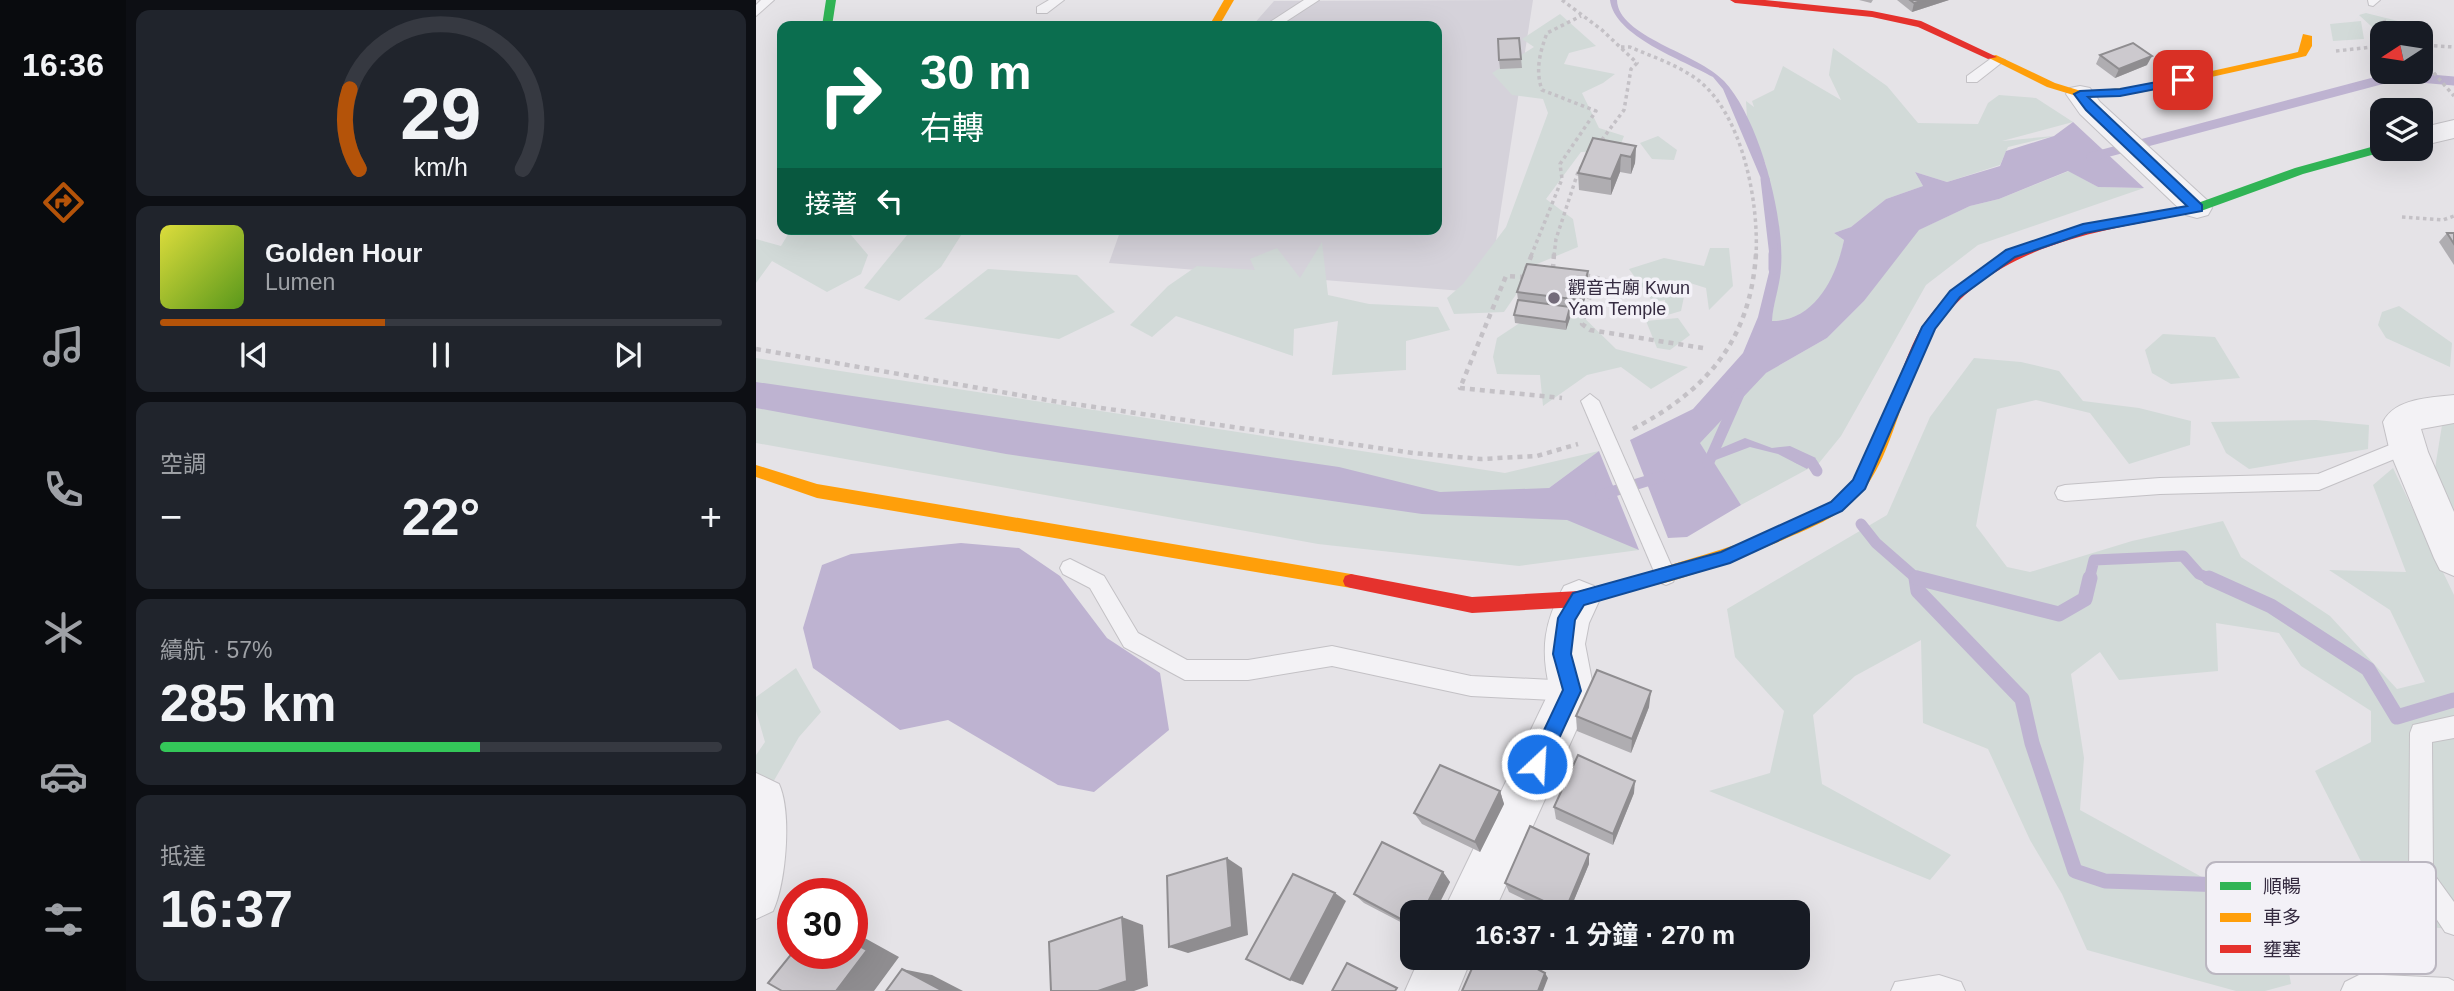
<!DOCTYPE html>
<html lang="zh-TW">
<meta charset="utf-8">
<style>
:root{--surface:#171b24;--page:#20242c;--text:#f1f3f6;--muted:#9ea1a6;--line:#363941;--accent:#b45309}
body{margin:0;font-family:Arial,"Noto Sans TC",sans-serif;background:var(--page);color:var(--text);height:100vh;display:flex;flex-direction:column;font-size:26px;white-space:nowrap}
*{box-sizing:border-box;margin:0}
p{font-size:23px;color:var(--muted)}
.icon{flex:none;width:38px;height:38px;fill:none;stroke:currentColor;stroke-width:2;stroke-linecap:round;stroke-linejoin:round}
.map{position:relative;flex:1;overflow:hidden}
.side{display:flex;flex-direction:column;gap:10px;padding:10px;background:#0d0f14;width:630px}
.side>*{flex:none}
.hud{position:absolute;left:21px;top:21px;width:665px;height:214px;border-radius:14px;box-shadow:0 7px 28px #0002;background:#0b6e4f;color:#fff;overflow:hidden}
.needle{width:46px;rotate:258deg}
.controls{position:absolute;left:1614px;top:21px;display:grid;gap:14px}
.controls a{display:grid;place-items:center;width:63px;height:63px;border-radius:14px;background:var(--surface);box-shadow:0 7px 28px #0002;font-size:35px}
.speed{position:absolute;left:21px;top:878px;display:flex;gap:14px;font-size:35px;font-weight:700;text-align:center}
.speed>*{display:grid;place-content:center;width:91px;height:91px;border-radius:50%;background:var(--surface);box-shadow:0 7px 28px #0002;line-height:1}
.speed .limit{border:10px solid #d22;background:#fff;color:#111}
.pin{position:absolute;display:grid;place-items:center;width:60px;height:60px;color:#fff;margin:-30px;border-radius:14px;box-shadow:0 4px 10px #0006}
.me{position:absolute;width:77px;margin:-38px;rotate:25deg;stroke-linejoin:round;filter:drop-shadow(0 0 5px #0008)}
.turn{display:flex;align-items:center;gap:24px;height:147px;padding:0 28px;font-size:32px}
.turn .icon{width:91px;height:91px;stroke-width:2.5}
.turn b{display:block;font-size:49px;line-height:60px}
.then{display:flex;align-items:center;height:66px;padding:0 28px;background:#0003;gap:14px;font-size:26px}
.big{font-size:52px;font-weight:700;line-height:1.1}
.side .widget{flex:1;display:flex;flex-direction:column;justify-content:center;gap:10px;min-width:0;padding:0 24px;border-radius:14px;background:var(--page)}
.side .dial{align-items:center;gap:0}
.dial svg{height:182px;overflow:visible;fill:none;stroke:var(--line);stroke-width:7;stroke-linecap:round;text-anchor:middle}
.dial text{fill:var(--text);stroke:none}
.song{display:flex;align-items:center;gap:21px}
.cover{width:84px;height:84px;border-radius:10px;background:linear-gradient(135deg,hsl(60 70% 55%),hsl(90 70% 35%))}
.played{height:7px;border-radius:4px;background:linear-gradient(90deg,var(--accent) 40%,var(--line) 40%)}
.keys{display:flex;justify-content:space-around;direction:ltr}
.heat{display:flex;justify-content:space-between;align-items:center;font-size:38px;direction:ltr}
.charge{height:10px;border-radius:5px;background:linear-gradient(90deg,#34c759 57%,var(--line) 0)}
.trip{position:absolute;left:644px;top:900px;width:410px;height:70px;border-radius:14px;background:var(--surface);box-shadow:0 7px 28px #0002;font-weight:700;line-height:70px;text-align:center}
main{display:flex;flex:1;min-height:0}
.tabs{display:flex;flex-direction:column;width:126px;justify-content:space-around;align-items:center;background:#090b0e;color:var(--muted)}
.tabs .icon{width:49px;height:49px}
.tabs .on{color:var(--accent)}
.tabs b{font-size:32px;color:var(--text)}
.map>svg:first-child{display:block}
.built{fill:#d5d2da}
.green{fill:#d2dad8}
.water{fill:#beb3d1}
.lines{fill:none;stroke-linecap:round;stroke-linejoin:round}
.stream-far2{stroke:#beb3d1;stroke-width:9}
.stream-far1{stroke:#beb3d1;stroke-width:11}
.stream{stroke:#beb3d1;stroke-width:15}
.lane-casing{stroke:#c3c1c5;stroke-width:2}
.street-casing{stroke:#c3c1c5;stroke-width:2}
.path-far1{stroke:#c4c1c6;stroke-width:3.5;stroke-dasharray:3.5 3.5;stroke-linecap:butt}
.path{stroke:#c4c1c6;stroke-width:4.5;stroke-dasharray:5 5;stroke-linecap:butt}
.lane{fill:#f3f2f5;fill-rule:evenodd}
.street{fill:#f3f2f5;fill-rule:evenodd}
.fast{fill:#30b455;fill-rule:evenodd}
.slow{fill:#ff9f0a;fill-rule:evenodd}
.jam{fill:#e5322d;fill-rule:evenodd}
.wall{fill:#afadb1}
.shaded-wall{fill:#8f8d90}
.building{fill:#ccc9ce;stroke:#8f8d90;stroke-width:2}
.route{fill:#1a73e8;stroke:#114b97;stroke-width:2}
.poi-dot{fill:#736b7a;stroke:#f3f1f7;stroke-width:2.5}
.labels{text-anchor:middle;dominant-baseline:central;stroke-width:7;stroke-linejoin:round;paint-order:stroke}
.poi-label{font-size:18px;fill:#352b40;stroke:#f3f1f7;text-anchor:start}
.key{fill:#f3f1f7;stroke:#bab6c0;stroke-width:2}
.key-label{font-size:19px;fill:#352b40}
</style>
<main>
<nav class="tabs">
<b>16:36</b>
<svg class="icon on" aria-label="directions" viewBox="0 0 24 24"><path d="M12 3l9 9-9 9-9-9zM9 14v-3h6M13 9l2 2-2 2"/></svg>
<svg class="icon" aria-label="music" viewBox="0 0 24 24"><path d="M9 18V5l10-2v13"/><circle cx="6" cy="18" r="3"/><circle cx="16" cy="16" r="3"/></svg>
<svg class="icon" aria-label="phone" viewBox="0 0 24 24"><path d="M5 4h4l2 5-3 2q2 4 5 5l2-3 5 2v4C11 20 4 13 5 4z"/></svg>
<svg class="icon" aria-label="climate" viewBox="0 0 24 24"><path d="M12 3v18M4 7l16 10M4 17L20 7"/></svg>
<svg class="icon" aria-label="car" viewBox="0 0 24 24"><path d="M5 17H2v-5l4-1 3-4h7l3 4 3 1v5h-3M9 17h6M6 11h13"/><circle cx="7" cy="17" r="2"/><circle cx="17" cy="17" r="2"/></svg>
<svg class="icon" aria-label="filters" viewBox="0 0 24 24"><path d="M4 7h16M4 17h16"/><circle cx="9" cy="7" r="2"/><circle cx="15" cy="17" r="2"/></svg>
</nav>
<section class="side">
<div class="widget dial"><svg viewBox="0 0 100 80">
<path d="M14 69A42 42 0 1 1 86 69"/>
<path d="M14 69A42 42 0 0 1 10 34" stroke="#b45309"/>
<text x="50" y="56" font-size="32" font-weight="700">29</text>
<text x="50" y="72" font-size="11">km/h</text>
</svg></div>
<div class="widget">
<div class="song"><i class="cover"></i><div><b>Golden Hour</b><p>Lumen</p></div></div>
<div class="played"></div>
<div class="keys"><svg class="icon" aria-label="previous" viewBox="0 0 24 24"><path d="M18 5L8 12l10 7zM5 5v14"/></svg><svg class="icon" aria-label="pause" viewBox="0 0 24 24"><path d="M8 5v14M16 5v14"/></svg><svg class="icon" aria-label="next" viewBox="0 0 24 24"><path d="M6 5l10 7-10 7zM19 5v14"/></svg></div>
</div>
<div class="widget"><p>空調</p>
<div class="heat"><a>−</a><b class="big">22°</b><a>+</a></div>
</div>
<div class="widget"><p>續航 · 57%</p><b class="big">285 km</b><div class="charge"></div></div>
<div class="widget"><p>抵達</p><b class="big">16:37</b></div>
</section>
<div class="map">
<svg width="1698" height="991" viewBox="0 0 1698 991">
<rect width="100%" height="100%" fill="#e5e3e7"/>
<!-- built -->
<path class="built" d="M777,0l-45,293 -379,-30 12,-34h316v-203h-185l22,-25z"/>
<!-- green -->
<g class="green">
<path d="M1610,13l36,9 8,10 -28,1v3l-23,-21z"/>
<path d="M804,14l36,32 -27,7 -5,11 51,10 -12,9 -21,10 17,35 25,8 -6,15 -37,1 -35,47 27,20 5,28 -41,17 -33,48 -50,2 -7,-16 16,-14 43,-57 42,-114 -5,-14 -31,-4 -20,-22 42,-26 -12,-8z"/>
<path d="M1605,21l3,18 -31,2 -3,-17z"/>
<path d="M1077,48l54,38 31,37 60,1 10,-21 11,-8 37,3 37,24 -71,19 52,-5 -46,11 -8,18 -53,17 -32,-10 8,14 -37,13 -35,28 -17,6 10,7c-7,40 -28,81 -73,81l10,-53 -15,-103 -19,-47 -1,-17 8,6 -2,-6 22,-11 9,-24 58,34 -12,-25z"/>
<path d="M902,136l19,14 -3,10 -22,-1 -12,-16z"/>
<path d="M1313,171l29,16 46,1 -166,57 -52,40 -85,151 -22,27 -78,42 -44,-66 65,-64 65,-37 37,-37 50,-69 56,-26 29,-7z"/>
<path d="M90,229l22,26 -7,19 -34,18 -55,-31 -16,22v-44l25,7 9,-15z"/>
<path d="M156,229h53l-24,38 -42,34 -35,-13z"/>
<path d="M566,242l6,53 41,9 69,3 12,23 -44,11v29l-74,5 6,-54 -44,8 -1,27 -117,-40 -24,21 -22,-12 38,-39 29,-20 58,4 -5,-11 27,-11 23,30z"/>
<path d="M954,248h19l4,38 -24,24 -3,-22 -19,-6 -6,29 -17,5 1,-16 -12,2 -24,-33 35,-11 40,8z"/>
<path d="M232,269l89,6 38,37 -56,27 -135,-20z"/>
<path d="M810,300l50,49 72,18 -37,22 -30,-22 -34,8 -44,31 -3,-31 -43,-1 -4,-17 4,-19 30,-20z"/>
<path d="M1643,306l53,37 -2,24 -64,-29 -8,-13 4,-13z"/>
<path d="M922,318l12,17 -20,15 -13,-2 -11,-27z"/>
<path d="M1407,334l52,3 25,41 -69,6 -19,-11 -7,-23z"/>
<path d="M0,358l749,115 94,-22 -50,37 90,62 -120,16 -201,-22 -562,-101z"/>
<path d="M1218,358l47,4 38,9 24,30 56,7 52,13 -1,24 -61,19 -39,-51 -54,-13 -39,9 -21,117 31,41 23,5 102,-31 91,-20 18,36 89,59 67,73 28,-7 -35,-72 -61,-40 77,2 -33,-87 20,-17 61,127v334l-28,-2 -51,-38 -60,-118 56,-29v-31l-70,-45 -22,-33 -63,-10 2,48 -99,9 -19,-28 -29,22 13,84 -4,52 200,110 11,64 -26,7h-29l-149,-41 -25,-56 -32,-54 -42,-91 -65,-26 -2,-83 -66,36 -42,39 9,69 129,71 -21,25 -221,-89 61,-18 14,-62 -49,-54 -8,-48 160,-94 43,-98z"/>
<path d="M1687,419l11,2v107l-22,-41z"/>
<path d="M1560,420l53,5 -1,24 -119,20 -23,-16 -15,-31z"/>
<path d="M40,668l25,44 -22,25 -27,47 -16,-6v-23l9,-13 -9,-31v-14z"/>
</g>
<!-- water -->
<g class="water">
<path d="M854,0h7c1,37 81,53 107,81 35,37 61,137 57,187 -1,18 -8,36 -9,53 43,0 64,-43 72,-81l-10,-7 17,-6 35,-28 37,-13 -8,-14 32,10 53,-16 6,-15 48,-15 19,-14 71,66 -46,-1 -30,-16 -69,28 -29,7 -51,24 -55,71 -37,37 -61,35 -66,70 7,11 38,-16 27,10 18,-2 26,12 -9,11 -29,-15 -28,-7 -37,14 28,44 -54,32 -19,1 -38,-98 63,-31 50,-56 15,-36 17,-69 -7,-53 -45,-106 -10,-12c-30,-17 -99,-41 -103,-77z"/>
<path d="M0,382l583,85 101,25 109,-4 50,-37 40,99 -72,-30 -145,-6 -416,-60 -250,-46z"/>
<path d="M205,543l58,5 41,28 47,62 53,35 9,57 -75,62 -36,-7 -110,-65 -48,10 -87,-62 -10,-40 19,-63 29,-11z"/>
</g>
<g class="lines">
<!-- stream-far2 -->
<g class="stream-far2">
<path d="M1335,157l305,-81 58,5"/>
<path d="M1009,179l9,77"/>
</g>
<!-- stream-far1 -->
<g class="stream-far1">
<path d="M1018,254v15"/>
<path d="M1042,458l14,5 5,8"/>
<path d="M952,464l31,-70"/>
<path d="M845,495l59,-18"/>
<path d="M1105,524l15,19 40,35 8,2"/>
<path d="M1333,580l5,-20 89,-4 16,18 14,6"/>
</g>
<!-- stream -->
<g class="stream">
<path d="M1160,578l2,13 104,108 10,44 43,128 30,10 151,5 144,31"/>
<path d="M1161,578l142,36 26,-15 5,-21"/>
<path d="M1453,578l62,28 97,63 29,48 57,-17"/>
</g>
<!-- lane casing -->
<g class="lane-casing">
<g id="lane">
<path d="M5,0h13l-18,16v-11z"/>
<path d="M293,0h15l-17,13h-10v-6z"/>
<path d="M548,0h15l-40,26h-15z"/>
<path d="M1612,0h12l-7,6 -4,-1z"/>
<path d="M1237,57l12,3 -28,22h-10v-6z"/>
<path d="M834,394l9,7 77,175 -3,6 -7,3 -7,-3 -3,-6 -75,-175z"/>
<path d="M1651,438l7,3 2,5 -2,5 -95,39 -159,4 -95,7 -7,-2 -3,-6 3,-6 7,-2 95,-7 158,-4z"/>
<path d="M314,559l34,17 34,57 49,27h61l84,-14 139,30 101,5 8,3 3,7 -3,7 -8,3 -101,-5 -139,-30 -84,14h-63l-61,-33 -34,-59 -27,-14 -3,-6 3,-6z"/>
<path d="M1698,716v22l-22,4 1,131 21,29v33l-9,-3 -36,-55 1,-144 3,-8z"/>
<path d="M1605,974l87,4 6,3v10h-113l4,-9z"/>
<path d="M1183,975l22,7 4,9h-74l4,-9z"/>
</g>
</g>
<!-- street casing -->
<g class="street-casing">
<g id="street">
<path d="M1324,86l10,2 10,14 108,99 4,7 -4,7 -11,3 -11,-3 -106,-101 -14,-20 4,-6z"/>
<path d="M1698,120v18l-34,8v-18z"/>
<path d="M1698,395v28l-33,6 7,23 26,60v64l-14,-6 -6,-12 -44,-106 -7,-30c12,-24 46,-24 71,-27z"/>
<path d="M823,580l15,6 6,13 -11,24 -4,21 9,47 -100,221h-51l107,-222c-10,-40 -6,-68 14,-104z"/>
<path d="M0,773l23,11c13,29 7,98 -6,127l-17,8z"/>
<path d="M664,957h52l-14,34h-53z"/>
</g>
</g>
<!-- path-far1 -->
<g class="path-far1">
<path d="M806,0l40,30 35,33 -6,6 -7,41 -26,35"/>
<path d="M1628,20l3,10 5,3"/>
<path d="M1664,45l34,2"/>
<path d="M865,47h9c23,10 48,18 68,33 45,35 61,123 58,176"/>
<path d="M1580,51l46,-5"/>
<path d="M1664,57l34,39"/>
<path d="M1646,217l41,3 11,-4"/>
<path d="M775,256l31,-77 -2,-15 36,-53 -54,-21c-7,-20 -2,-38 5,-57l34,-17"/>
<path d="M798,256l2,-17 22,-67 6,-9"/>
</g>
<!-- path -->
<g class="path">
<path d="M798,254l-1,14 3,1"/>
<path d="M770,269l6,-15"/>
<path d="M829,275l40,10 65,7"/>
<path d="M769,277l-19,-1 -46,112 102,10"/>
<path d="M827,284l10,1 -11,39 8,6 113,18"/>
<path d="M0,349l297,52 360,52 68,6 56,-3 41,-12"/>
<path d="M877,429c74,-39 117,-88 123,-175"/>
</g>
<!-- lane -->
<use href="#lane" class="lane"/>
<!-- street -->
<use href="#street" class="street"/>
<!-- fast -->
<g class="fast">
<path d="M70,0h10l-4,26h-10z"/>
<path d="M1626,144v5h5l-1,2 -83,23 -102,37 -25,5 -6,-4 2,-3 23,-5 100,-36z"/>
</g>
<!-- slow -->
<g class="slow">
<path d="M468,0h10l-15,26h-10z"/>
<path d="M1547,34l9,2v10l-6,10 -167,37 -59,4 -33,-10 -60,-30 9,-2 59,28 26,8 58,-4 159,-35z"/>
<path d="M1147,379l7,6c-14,33 -23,74 -45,103 -10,13 -23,23 -37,31 -24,14 -171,75 -191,67l-2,-5 2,-5c59,-22 180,-46 218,-98 19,-26 28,-63 41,-93z"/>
<path d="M0,465l61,19 534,90 6,2 2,5 -2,5 -6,2 -534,-90 -61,-21z"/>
</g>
<!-- jam -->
<g class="jam">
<path d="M974,0h35l107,11 49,10 76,36 -9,2 -70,-32 -46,-10 -137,-14z"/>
<path d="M1420,208l6,4 -2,3c-24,6 -49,9 -73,15 -67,15 -133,41 -172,100 -12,18 -17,40 -27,59h-10l-2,-4c9,-21 16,-44 29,-63 58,-81 159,-98 251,-114z"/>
<path d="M595,574l121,23 107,-6 64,-17 6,2 2,5 -2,5 -6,2 -64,19 -107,6 -121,-25 -6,-2 -2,-5 2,-5z"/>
</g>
</g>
<!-- wall -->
<g class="wall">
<path d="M1103,0h14l-2,3z"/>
<path d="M1141,0h52l-37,12z"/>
<path d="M763,38l3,30 -22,1 -1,-9z"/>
<path d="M1344,55l47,10 -32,13 -19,-14z"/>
<path d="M880,146l-1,17 -4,11 -11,-2 -9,23 -32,-5 -1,-17z"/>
<path d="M1691,233h7v32l-15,-23z"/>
<path d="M832,288l-8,28 -9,-1 -5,15 -51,-7 -1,-8 4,-15 -1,-8z"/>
<path d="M893,707l-18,46 -54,-22 -1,-15z"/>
<path d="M744,791l4,13 -24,48 -58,-28 -8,-11z"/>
<path d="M878,793l-21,52 -57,-26 -2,-12z"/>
<path d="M833,854v10l-20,48h-19l-41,-20 -4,-9z"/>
<path d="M687,872l7,10 -15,30h-23v16l-48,-25 -10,-9z"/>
</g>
<!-- shaded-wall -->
<g class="shaded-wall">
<path d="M1169,0h24l-37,12 2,-9z"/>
<path d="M1396,56l-5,9 -32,13 4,-9z"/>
<path d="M880,146l-1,17 -4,11v-17z"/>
<path d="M865,155l-1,17 -9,23v-16z"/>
<path d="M832,271v17l-8,28v-16z"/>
<path d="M814,307l1,8 -5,15v-8z"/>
<path d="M895,691l-2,16 -18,46 1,-14z"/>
<path d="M879,781l-1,12 -21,52v-11z"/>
<path d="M744,791l4,13 -24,48 -5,-10z"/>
<path d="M833,854v10l-20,48h-4z"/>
<path d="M471,858l15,10 6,67 -60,18 -19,-6z"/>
<path d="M687,872l7,10 -15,30h-12z"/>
<path d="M579,893l11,8 -43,84 -13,-5z"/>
<path d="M366,917l21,8 5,61 -14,5h-36z"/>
<path d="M96,931l47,26 -25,34h-38l16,-49z"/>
<path d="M146,969l30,6 31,16h-20z"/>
<path d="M789,973l3,5 -5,13h-5z"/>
</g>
<!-- building -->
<g class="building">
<path d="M1154,0h15l-11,3z"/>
<path d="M763,38l2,21 -22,1 -1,-21z"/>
<path d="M1377,43l19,13 -33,13 -19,-14z"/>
<path d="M837,138l43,8 -5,11 -10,-2 -10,24 -33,-6z"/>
<path d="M1691,233h7v11z"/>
<path d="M771,264l61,7 -8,29 -63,-8z"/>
<path d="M762,300l52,7 -4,15 -52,-7z"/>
<path d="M841,670l54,21 -19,48 -56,-23z"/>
<path d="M822,755l57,26 -22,53 -59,-27z"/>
<path d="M684,765l60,26 -25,51 -61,-29z"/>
<path d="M774,826l59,28 -24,57 -60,-28z"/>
<path d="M626,842l61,30 -20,40h-11v13l-58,-31z"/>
<path d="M471,858l5,69 -63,20 -2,-71z"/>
<path d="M537,874l42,19 -45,87 -44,-21z"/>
<path d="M366,917l5,64 -29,10h-47l-2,-49z"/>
<path d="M96,942l15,8 -31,41h-54l-14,-8 25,-31v2h59z"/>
<path d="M721,957h38l30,16 -7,18h-76z"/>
<path d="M591,963l50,25 -2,3h-63z"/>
<path d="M146,969l41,22h-57z"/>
</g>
<!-- route -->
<path class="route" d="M1427,77l4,1v5l-67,13 -32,1 114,108v6l-117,22 -70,24 -55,40 -25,32 -70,160 -23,22 -112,52 -146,42 -9,15 -4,34 10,37 -37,80 -7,3 -6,-3 -3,-7 35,-74 -10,-36 5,-36 15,-25 148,-41 110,-50 22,-22 69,-153 28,-36 56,-41 77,-26 104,-18 -101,-96 -12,-16 6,-3 40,-2z"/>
<!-- markers -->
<circle class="poi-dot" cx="798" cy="298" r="7"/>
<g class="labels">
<!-- poi labels -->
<g class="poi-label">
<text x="812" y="288">觀音古廟 Kwun<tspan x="812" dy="21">Yam Temple</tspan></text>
</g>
</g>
<!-- legend -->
<rect x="1450" y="862" width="230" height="112" rx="10" class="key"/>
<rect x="1464" y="882" width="31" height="8" fill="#30b455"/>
<rect x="1464" y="913" width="31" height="9" fill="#ff9f0a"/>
<rect x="1464" y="945" width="31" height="8" fill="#e5322d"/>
<g class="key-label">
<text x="1507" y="893">順暢</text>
<text x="1507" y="924">車多</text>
<text x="1507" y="956">壅塞</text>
</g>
</svg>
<div class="controls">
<a><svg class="needle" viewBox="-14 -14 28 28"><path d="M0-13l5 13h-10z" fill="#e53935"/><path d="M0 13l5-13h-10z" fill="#9ea1a6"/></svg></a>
<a><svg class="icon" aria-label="layers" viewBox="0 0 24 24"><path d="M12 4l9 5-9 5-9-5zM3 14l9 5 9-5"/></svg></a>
</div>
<div class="speed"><div class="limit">30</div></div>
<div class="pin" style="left:1427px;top:80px;background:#d93025"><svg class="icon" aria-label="arrive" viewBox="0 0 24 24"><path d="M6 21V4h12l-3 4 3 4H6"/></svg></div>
<svg class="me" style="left:781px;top:764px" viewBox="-20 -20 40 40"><circle r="17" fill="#1a73e8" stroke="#fff" stroke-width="3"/><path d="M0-11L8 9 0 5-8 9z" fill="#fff"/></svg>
<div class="trip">16:37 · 1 分鐘 · 270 m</div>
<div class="hud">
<div class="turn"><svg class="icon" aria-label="right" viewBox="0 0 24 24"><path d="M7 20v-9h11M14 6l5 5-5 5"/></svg><div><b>30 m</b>右轉</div></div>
<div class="then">接著<svg class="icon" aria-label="left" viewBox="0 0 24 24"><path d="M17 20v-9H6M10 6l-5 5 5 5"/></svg></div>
</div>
</div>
</main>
